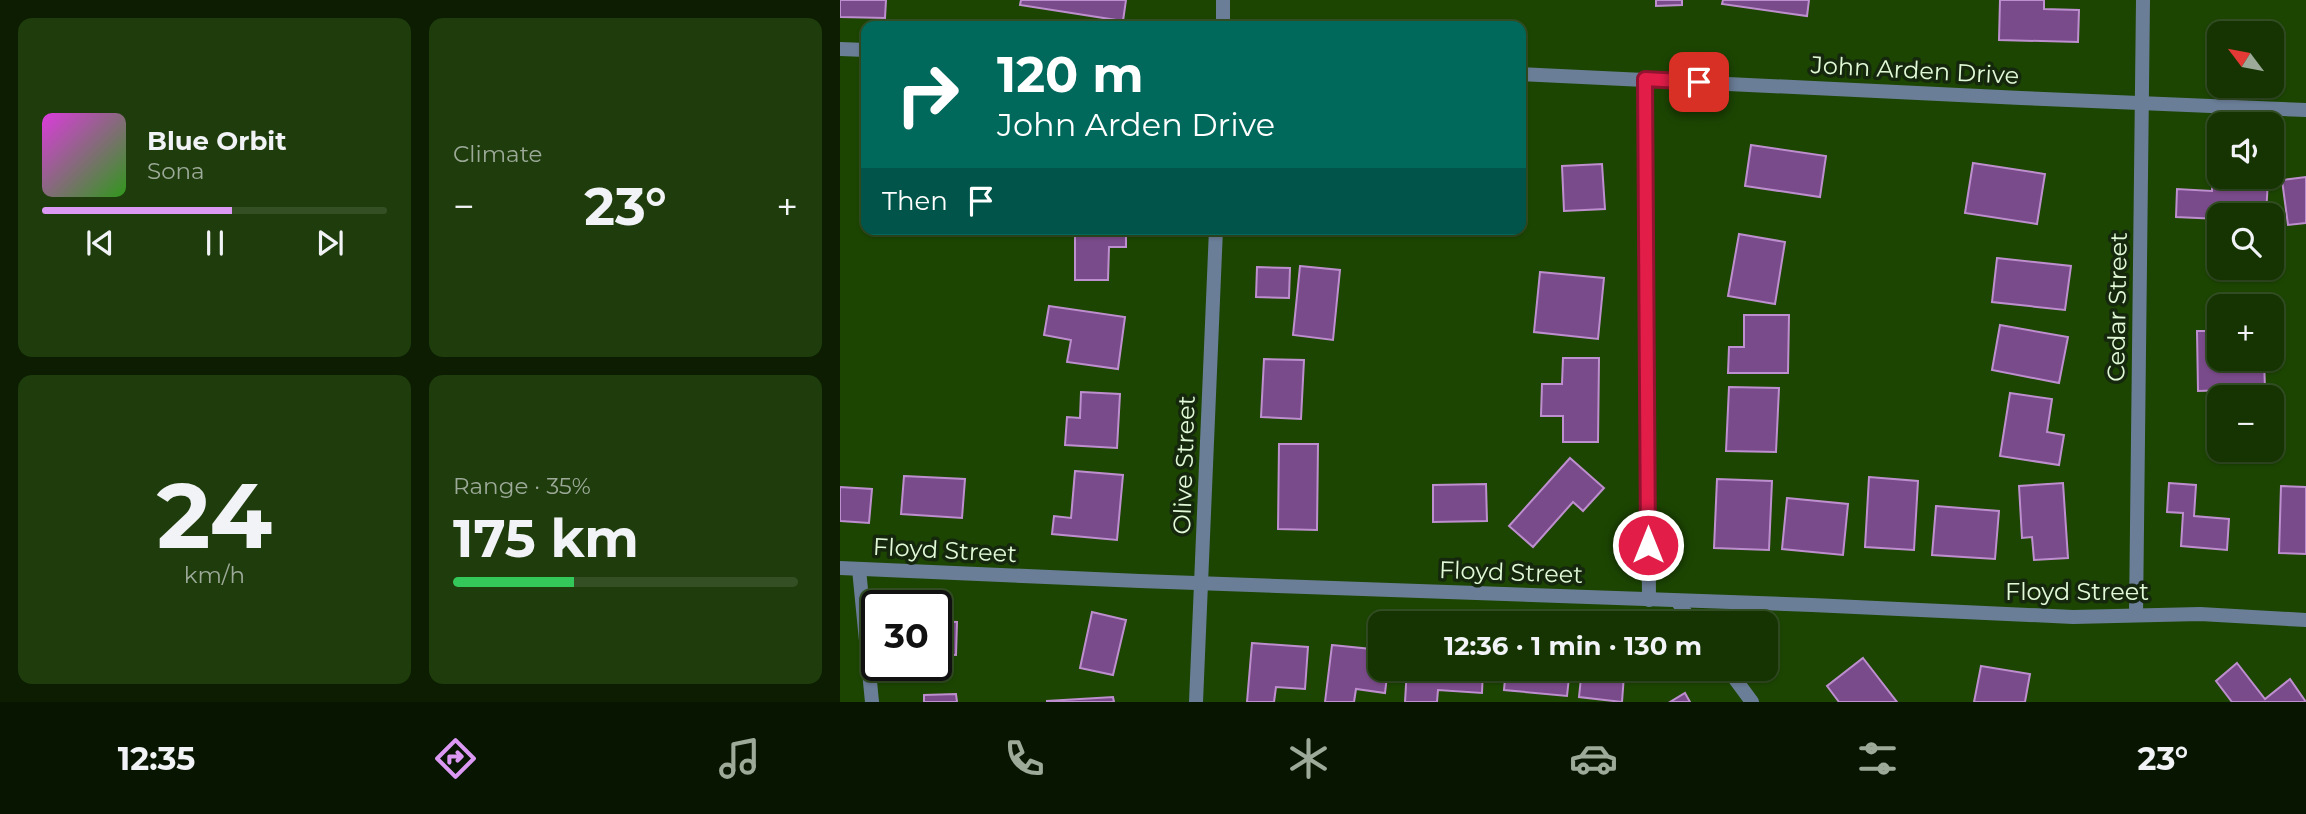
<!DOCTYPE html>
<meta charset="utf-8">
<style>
:root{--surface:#153402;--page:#1e3c0c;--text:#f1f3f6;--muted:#9daa99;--line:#344f24;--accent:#dc99f4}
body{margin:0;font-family:Montserrat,sans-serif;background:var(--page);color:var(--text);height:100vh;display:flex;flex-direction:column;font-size:26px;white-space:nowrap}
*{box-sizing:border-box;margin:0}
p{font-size:23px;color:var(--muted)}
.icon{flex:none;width:38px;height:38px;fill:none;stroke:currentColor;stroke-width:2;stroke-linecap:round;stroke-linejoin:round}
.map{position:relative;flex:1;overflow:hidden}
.drawer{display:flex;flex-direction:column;gap:18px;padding:18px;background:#0c1d01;width:840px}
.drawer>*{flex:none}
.hud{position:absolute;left:21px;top:21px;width:665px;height:214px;border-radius:14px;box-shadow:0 2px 5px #0004,0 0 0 2px var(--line);background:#00695c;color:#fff;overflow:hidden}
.needle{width:46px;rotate:302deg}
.buttons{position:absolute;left:1367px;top:21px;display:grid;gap:14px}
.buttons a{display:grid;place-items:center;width:77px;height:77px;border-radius:14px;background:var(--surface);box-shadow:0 2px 5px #0004,0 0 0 2px var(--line);font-size:35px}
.speed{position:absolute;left:21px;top:590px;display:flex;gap:14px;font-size:35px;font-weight:700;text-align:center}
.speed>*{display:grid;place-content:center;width:91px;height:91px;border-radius:50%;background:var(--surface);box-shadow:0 2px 5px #0004,0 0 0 2px var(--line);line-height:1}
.speed .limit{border:4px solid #111;border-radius:10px;background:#fff;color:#111}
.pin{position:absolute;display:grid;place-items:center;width:60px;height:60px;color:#fff;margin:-30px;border-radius:14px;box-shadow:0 4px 10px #0006}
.me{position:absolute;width:77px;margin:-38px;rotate:0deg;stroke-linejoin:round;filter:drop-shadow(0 0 5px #0008)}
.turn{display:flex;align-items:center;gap:24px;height:147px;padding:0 21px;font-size:32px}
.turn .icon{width:91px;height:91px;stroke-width:2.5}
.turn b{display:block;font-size:49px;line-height:60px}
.then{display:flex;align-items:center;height:66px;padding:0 21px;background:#0003;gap:14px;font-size:26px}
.big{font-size:52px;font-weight:700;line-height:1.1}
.drawer .widget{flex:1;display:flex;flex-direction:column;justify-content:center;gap:10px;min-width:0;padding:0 24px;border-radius:14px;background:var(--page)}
.drawer .dial{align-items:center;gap:0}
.dial b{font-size:91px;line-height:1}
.song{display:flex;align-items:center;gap:21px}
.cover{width:84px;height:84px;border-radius:10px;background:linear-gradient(135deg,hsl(300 70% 55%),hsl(110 70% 35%))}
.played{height:7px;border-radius:4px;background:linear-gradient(90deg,var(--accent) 55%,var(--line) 55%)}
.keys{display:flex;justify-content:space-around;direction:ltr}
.heat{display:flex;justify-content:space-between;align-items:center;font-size:38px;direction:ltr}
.charge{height:10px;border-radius:5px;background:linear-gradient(90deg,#34c759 35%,var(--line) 0)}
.drawer .tiles{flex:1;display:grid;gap:18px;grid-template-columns:repeat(2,1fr)}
.trip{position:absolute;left:528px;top:611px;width:410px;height:70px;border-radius:14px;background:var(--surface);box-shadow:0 2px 5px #0004,0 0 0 2px var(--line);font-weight:700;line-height:70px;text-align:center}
.dock{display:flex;height:112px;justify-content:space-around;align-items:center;background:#081501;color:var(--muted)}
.dock .icon{width:49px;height:49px}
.dock .selected{color:var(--accent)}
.dock b{font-size:32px;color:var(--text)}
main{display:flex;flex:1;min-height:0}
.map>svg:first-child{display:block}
.building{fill:#7a4b8a;stroke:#be8fce;stroke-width:2}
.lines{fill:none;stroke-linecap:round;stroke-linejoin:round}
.minor{stroke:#6b7e98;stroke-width:14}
.tertiary{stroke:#6b7e98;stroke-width:14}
.route-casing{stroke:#92132f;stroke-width:18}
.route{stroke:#e11d48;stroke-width:12}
.labels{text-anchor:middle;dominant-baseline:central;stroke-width:7;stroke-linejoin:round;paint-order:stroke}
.street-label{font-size:24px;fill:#e1f9d7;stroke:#15270d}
</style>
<main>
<section class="drawer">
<div class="tiles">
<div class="widget">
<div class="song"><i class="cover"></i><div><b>Blue Orbit</b><p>Sona</p></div></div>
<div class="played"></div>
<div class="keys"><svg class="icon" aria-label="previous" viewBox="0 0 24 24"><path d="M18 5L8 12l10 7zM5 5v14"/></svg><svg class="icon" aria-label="pause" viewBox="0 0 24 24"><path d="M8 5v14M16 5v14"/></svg><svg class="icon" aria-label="next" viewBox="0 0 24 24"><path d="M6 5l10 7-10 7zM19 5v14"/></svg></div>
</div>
<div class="widget"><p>Climate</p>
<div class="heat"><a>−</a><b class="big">23°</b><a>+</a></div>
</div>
<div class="widget dial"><b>24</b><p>km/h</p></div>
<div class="widget"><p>Range · 35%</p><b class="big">175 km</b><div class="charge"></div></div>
</div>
</section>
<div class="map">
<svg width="1466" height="702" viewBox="0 0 1466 702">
<rect width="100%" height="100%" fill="#1c4502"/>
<!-- building -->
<g class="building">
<path d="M0,0h46l-1,18 -45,-1z"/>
<path d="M181,0h105l-3,21 -103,-16z"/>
<path d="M816,0h26v5l-26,1z"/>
<path d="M883,0h86l-2,16 -85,-12z"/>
<path d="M1160,0h44v9l35,1 -1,32 -79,-2z"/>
<path d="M911,145l75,11 -6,41 -75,-11z"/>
<path d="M1133,163l72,11 -8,50 -72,-11z"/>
<path d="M762,164l3,45 -41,2 -2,-45z"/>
<path d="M1466,177v46l-18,2 -6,-45z"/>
<path d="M1372,178l56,2 -2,35h-47v4l-43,-2 1,-28 35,2z"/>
<path d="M235,229h51v18h-17l-1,33h-33z"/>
<path d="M899,234l46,8 -10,62 -47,-8z"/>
<path d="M1157,258l74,8 -6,44 -73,-8z"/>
<path d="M460,266l40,4 -7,70 -40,-5z"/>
<path d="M417,267l33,1 -1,30 -33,-1z"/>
<path d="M700,272l64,6 -6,61 -64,-7z"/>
<path d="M209,306l76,11 -7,52 -51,-7 4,-22 -27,-5z"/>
<path d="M904,315h45l-1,58h-60l1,-26h15z"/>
<path d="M1160,325l68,12 -9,46 -67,-13z"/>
<path d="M1357,331h22v28h45l1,30 -67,2z"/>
<path d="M723,358h36l-1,84h-35v-26h-22l1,-32h20z"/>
<path d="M424,359l40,1 -3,59 -40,-2z"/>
<path d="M889,387l50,1 -3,64 -50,-1z"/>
<path d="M241,392l39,2 -3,54 -52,-3 2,-28 13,1z"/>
<path d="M1170,393l42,6 -5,33 17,3 -5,30 -59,-9z"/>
<path d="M439,444h39l-1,86 -39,-1z"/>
<path d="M730,458l34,30 -21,23 -10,-9 -40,45 -24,-21z"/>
<path d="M235,471l48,4 -6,65 -65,-6 2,-18 17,2z"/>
<path d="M64,476l61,3 -3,39 -61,-4z"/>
<path d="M1029,477l49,4 -4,69 -49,-3z"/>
<path d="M877,479l55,2 -3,69 -55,-2z"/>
<path d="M1223,483l5,75 -34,2 -2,-23 -10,1 -3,-52z"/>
<path d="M1329,483l27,2 -2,31 35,3 -2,31 -46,-4 2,-33 -16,-1z"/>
<path d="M646,484l1,37 -54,1v-37z"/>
<path d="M1441,486l25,1v67l-27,-1z"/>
<path d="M0,487l32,2 -3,34 -29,-2z"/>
<path d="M947,498l61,6 -5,51 -61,-6z"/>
<path d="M1096,506l63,5 -4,48 -63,-4z"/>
<path d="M252,612l34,8 -13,55 -33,-7z"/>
<path d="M96,621l21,1 -1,33 -20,-1z"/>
<path d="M412,643l56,4 -3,42 -29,-2 -2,15h-27z"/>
<path d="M492,645l49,5v18h7l-3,25 -29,-4 -2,13h-29z"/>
<path d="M1023,658l34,44h-58l-12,-16z"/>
<path d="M1397,663l28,36 25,-20 16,23h-74l-16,-21z"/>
<path d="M1141,666l49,8 -5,28h-51z"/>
<path d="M567,668h76l-1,25 -44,-3 -1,12h-32z"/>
<path d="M666,668h64l-3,28 -63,-6z"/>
<path d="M742,668h62l-1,9 -19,-2 -2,27 -43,-5z"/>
<path d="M845,693l5,9h-20z"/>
<path d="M116,694l1,8h-33v-7z"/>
<path d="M273,697l1,5h-67v-1z"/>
</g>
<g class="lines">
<!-- minor -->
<g class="minor">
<path d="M383,26v-26"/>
<path d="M805,79l4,521"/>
<path d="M0,568l300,13 672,24 261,12 127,-3 106,6"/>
<path d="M19,569l13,133"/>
<path d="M837,601l16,22"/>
<path d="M1296,615l7,-615"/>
<path d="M887,668l25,34"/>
<path d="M356,702l20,-473"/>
</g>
<!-- tertiary -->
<g class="tertiary">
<path d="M0,49l26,1"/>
<path d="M681,74l500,24 285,12"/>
</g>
</g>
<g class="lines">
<!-- route casing -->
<g class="route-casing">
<path id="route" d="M808,545l-3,-466 54,3"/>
</g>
<!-- route -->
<use href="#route" class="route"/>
</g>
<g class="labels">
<!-- street labels -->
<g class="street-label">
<text transform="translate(1075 70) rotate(3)">John Arden Drive</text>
<text transform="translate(1277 307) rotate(-89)">Cedar Street</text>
<text transform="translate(344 465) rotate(-88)">Olive Street</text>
<text transform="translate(105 550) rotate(3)">Floyd Street</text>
<text transform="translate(671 572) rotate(2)">Floyd Street</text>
<text x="1237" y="591">Floyd Street</text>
</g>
</g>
</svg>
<div class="buttons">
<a><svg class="needle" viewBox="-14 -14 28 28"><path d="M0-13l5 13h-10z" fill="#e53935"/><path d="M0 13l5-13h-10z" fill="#9daa99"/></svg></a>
<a><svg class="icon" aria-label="sound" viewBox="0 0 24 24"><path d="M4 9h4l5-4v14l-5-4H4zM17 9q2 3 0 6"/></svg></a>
<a><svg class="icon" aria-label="search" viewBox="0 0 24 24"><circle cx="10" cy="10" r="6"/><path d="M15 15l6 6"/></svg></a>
<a>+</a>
<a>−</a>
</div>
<div class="speed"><div class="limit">30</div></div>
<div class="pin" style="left:859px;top:82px;background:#d93025"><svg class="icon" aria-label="arrive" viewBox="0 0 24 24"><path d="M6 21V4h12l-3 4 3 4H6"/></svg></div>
<svg class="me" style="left:808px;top:545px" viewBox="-20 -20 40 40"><circle r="17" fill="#e11d48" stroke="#fff" stroke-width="3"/><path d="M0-11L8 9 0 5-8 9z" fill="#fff"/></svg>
<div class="trip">12:36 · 1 min · 130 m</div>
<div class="hud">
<div class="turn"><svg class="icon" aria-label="right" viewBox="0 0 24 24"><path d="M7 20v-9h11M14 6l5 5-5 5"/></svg><div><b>120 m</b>John Arden Drive</div></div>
<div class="then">Then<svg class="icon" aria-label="arrive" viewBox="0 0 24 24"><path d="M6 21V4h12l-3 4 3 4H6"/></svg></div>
</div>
</div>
</main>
<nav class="dock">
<b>12:35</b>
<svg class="icon selected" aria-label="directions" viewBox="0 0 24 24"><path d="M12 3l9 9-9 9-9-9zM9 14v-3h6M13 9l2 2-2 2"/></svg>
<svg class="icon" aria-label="music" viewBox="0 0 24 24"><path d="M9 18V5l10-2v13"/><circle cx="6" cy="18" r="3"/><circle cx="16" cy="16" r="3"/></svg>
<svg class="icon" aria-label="phone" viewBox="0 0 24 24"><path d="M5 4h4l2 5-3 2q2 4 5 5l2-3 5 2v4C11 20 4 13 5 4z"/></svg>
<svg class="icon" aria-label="climate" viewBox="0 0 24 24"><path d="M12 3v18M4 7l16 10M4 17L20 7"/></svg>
<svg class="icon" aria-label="car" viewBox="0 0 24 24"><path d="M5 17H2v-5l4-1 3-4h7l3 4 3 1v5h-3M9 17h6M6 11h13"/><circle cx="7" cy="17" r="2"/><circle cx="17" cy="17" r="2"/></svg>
<svg class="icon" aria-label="filters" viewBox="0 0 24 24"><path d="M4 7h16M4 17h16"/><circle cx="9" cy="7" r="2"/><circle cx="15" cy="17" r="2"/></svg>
<b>23°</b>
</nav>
